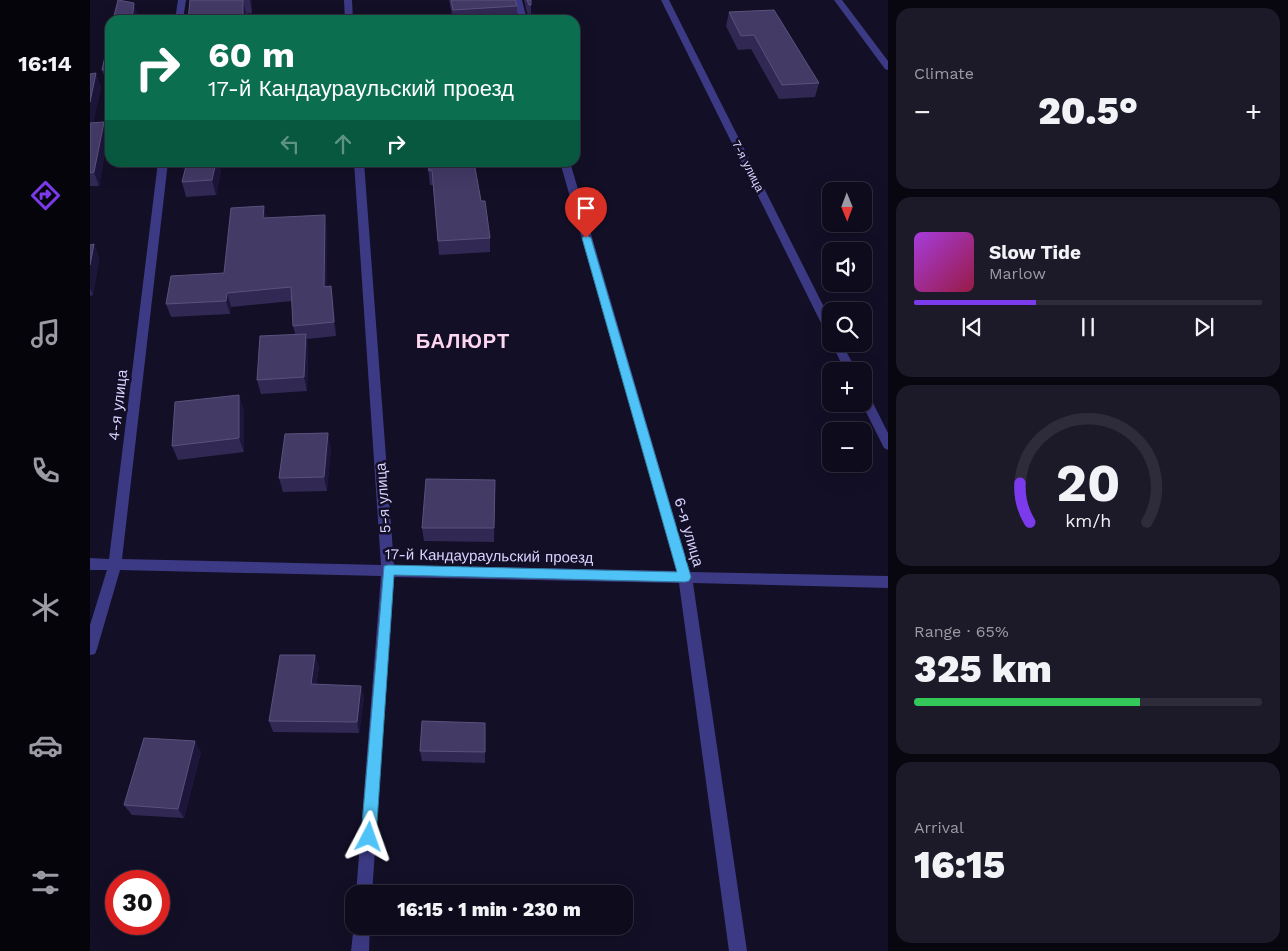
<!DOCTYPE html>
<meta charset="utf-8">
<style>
:root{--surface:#0e0b1c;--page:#1c1929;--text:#f1f3f6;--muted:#9b9ba3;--line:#2e2b3b;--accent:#7c3aed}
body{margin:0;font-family:"Work Sans",sans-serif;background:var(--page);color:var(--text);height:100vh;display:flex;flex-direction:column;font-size:19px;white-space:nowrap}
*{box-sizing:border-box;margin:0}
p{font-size:16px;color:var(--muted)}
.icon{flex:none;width:28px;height:28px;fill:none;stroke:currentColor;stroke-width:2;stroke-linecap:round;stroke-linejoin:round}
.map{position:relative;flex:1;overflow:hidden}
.drawer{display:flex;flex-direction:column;gap:8px;padding:8px;background:#08060f;width:400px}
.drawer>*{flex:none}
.top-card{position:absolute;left:15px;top:15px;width:475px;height:152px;border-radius:15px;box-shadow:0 5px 20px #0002,0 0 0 1px var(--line);background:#0b6e4f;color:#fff;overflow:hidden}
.needle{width:32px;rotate:179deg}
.buttons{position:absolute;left:732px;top:182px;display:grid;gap:10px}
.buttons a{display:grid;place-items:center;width:50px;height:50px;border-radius:10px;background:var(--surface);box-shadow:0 5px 20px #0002,0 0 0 1px var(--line);font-size:25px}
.speed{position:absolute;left:15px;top:870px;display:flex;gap:10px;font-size:25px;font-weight:700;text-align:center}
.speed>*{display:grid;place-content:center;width:65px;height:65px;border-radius:50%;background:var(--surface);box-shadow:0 5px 20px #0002,0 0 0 1px var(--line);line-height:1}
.speed .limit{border:8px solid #d22;background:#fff;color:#111}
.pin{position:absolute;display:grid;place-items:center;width:42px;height:42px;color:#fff;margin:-51px -21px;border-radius:50% 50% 50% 0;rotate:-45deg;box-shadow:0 0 5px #0007}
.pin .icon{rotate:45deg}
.me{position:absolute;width:55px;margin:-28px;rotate:4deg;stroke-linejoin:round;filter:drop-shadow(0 0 4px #0008)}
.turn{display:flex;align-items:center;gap:18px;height:105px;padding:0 20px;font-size:22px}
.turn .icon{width:65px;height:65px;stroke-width:2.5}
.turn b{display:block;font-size:35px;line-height:42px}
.lanes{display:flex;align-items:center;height:48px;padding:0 20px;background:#0003;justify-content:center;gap:25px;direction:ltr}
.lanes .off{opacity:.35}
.big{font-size:38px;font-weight:800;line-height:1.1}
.drawer .widget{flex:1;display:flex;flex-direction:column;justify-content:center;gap:8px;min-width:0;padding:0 18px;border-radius:15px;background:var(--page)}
.drawer .dial{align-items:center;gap:0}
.dial svg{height:130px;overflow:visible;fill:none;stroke:var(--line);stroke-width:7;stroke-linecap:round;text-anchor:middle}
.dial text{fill:var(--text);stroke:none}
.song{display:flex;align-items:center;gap:15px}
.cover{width:60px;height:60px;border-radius:8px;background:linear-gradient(135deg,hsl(280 70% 55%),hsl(340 70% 35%))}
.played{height:5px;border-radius:2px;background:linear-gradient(90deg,var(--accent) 35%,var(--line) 35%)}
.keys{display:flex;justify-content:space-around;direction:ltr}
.heat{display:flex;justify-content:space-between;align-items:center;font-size:28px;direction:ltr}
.charge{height:8px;border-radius:4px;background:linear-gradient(90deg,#34c759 65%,var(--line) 0)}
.trip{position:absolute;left:255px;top:885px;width:288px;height:50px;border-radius:15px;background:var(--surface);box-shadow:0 5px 20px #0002,0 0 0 1px var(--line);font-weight:800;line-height:50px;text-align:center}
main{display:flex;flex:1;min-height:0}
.tabs{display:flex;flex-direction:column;width:90px;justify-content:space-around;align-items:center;background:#06040b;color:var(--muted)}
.tabs .icon{width:35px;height:35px}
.tabs .on{color:var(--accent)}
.tabs b{font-size:22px;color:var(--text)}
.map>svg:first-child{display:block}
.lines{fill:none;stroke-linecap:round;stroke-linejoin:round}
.street{fill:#3d3a85;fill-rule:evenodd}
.wall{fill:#312854}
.shaded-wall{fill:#1d163a}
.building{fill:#433a66;stroke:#5a527e}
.route{fill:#4fc3f7;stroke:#337fa1}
.labels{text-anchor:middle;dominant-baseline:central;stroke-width:5;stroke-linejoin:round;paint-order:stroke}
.far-street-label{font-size:12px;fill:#d9d4ff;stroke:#130f26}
.street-label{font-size:15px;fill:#d9d4ff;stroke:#130f26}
.district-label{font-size:20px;font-weight:bold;letter-spacing:1px;fill:#ffd6f0;stroke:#130f26}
</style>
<main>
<nav class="tabs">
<b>16:14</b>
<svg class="icon on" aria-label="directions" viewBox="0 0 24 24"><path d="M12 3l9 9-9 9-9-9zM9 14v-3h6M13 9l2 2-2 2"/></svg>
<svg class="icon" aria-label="music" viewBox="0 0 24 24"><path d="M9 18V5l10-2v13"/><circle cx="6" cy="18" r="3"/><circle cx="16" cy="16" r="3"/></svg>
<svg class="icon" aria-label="phone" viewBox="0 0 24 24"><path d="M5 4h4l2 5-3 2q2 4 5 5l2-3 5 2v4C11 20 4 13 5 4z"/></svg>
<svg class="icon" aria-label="climate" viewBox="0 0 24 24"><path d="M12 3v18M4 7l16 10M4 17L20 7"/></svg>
<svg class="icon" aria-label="car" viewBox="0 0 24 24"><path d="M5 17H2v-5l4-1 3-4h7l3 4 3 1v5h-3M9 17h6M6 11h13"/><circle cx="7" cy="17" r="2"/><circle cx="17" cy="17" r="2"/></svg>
<svg class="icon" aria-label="filters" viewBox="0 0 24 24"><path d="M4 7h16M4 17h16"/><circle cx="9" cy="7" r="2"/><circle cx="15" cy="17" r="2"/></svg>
</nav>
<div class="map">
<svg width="798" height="951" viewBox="0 0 798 951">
<rect width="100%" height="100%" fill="#130f26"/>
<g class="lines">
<!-- street -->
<g class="street">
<path d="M88,0h8l-3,20h-8z"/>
<path d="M254,0h8l1,20h-8z"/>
<path d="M424,0h8l5,20h-8z"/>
<path d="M571,0h8l162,321v14l-6,-4z"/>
<path d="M744,0h8l46,61v9l-3,-1z"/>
<path d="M68,162h10l-46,397 259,6 -27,-403h10l30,403 283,6 -117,-409h10l120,410 198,4v12l-195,-5 54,368h-18l-50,-368 -285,-6 -22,317h-16l25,-318 -261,-6 -23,79 -2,5 -5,1v-30l17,-55h-17v-12l19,1z"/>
<path d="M742,344h10l15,27h-12z"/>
<path d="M774,392l4,1 20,40v17l-4,-2 -22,-44h2z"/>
<path d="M264,925l16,1 -1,25h-18z"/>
</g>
</g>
<!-- wall -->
<g class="wall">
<path d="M100,0h62v13l-6,1v6h-58z"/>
<path d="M359,0h66l2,6v12l-30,2h-34z"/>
<path d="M434,0h7v17h-3z"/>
<path d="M639,12l90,71 -4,14 -36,2 -28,-50 -13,1 -12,-24z"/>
<path d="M20,34v49l-3,1 -5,-14z"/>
<path d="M0,74l11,13 -8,36 11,-1 4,13 -9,51h-9z"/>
<path d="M337,162h47l7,39 9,37v14l-51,3 -6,-70h-3z"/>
<path d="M131,171l-5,24 -30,2 -4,-15z"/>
<path d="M177,218l60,11v58l4,-1 2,14 3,36 -29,3 1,9 -1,43 -46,3 -4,-14 38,-46 -2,-8 -1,-25 -61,6 -1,7 -59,3 -5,-13 58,-31z"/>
<path d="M4,244l5,15 -6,36 -3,1v-51z"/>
<path d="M154,409v43l-66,8 -6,-14z"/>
<path d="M241,447l-4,44 -44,1 -4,-14z"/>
<path d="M405,480l-1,62 -70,-1 -2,-13z"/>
<path d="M225,655l4,12 -3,18 45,1 3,11 -5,36 -86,-1 -4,-11z"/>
<path d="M395,723v40l-63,-2 -2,-10z"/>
<path d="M111,752l-17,66 -52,-3 -8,-10z"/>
</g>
<!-- shaded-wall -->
<g class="shaded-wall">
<path d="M153,0l3,14v6h-3z"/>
<path d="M160,0h2v13z"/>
<path d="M44,3l4,13v4h-6z"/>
<path d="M6,73l5,14 -11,50v-35z"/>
<path d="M14,122l4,13 -9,51 -5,-14z"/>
<path d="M126,162h2l3,9 -5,24 -4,-15z"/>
<path d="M174,206l3,13 -4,-1z"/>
<path d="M235,215l2,14v72l-3,-14z"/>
<path d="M4,244l5,15 -6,36 -3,-7v-23z"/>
<path d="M241,286l2,14 3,36 -2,-14z"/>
<path d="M137,293l4,14 -1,7 -4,-13z"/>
<path d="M216,334l2,14 -1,43 -3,-14z"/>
<path d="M149,395l5,14v43l-5,-14z"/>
<path d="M238,433l3,14 -4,44 -3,-14z"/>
<path d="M225,655l4,12 -5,29 -3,-12z"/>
<path d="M271,686l3,11 -5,36 -2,-11z"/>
<path d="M105,741l6,11 -17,66 -6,-9z"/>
</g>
<!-- building -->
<g class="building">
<path d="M28,0l16,3 -2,17h-19z"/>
<path d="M100,0h53v20h-55z"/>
<path d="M361,0h64l2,6 -64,4z"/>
<path d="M437,0h4v5h-2z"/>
<path d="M684,10l45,73 -37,2 -28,-50 -13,1 -12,-24z"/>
<path d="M20,34v35l-8,1z"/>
<path d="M6,73l-6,29v-28z"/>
<path d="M14,122l-10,50 -4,1v-50z"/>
<path d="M97,162h29l-4,18 -30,2z"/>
<path d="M338,162h46l7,39h4l5,37 -52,3 -6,-71 -3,1z"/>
<path d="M174,206l-1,12 62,-3 -1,72 7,-1 3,36 -41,4 -2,-39 -64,6 -1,8 -60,3 5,-28 53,-3 7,-65z"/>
<path d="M4,244l-4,21v-20z"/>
<path d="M216,334l-2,43 -47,3 3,-44z"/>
<path d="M149,395v43l-67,8 3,-44z"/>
<path d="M238,433l-4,44 -45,1 6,-44z"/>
<path d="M336,479l69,1 -1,48h-72z"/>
<path d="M190,655h35l-4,29 50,2 -4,36 -88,-1z"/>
<path d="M332,721l63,2v29l-65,-1z"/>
<path d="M54,738l51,3 -17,68 -54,-4z"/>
</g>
<!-- route -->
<path class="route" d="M496,235l5,3 100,339 -2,4 -4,1 -291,-7 -18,262 -2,5 -5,2 -6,-2 -2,-5 23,-271 4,-1 289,7 -95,-334z"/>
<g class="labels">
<!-- far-street labels -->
<g class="far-street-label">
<text transform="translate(658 166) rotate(63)">7-я улица</text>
</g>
<!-- street labels -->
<g class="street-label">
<text transform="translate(28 405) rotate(-83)">4-я улица</text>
<text transform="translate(293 498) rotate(-94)">5-я улица</text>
<text transform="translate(599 532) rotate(74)">6-я улица</text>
<text transform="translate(399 556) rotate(1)">17-й Кандаураульский проезд</text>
</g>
<!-- district labels -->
<g class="district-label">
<text x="373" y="341">БАЛЮРТ</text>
</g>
</g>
</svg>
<div class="buttons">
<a><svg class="needle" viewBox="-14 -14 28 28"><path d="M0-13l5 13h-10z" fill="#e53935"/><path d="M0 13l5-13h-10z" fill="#9b9ba3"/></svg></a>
<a><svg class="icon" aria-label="sound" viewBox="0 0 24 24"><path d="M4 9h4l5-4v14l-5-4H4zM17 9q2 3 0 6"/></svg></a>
<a><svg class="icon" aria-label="search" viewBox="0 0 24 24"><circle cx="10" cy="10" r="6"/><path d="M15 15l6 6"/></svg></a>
<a>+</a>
<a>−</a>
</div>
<div class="speed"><div class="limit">30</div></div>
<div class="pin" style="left:496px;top:238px;background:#d93025"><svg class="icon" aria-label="arrive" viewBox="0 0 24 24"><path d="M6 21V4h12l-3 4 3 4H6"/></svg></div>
<svg class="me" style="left:279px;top:837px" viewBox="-20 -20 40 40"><path d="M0-17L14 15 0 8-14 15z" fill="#4fc3f7" stroke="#fff" stroke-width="4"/></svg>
<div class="trip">16:15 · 1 min · 230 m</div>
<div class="top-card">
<div class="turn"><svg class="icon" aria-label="right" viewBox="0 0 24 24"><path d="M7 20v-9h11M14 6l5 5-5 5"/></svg><div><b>60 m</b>17-й Кандаураульский проезд</div></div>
<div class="lanes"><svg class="icon off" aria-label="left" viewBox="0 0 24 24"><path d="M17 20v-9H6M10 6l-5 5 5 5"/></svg><svg class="icon off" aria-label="ahead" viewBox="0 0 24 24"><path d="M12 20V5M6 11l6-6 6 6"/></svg><svg class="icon" aria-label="right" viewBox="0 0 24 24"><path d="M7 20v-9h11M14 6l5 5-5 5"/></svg></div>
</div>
</div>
<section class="drawer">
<div class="widget"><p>Climate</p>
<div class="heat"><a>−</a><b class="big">20.5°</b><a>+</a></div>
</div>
<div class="widget">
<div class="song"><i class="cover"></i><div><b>Slow Tide</b><p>Marlow</p></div></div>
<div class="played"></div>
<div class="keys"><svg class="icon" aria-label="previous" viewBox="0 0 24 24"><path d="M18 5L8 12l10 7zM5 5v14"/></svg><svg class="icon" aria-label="pause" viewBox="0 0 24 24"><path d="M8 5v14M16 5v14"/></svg><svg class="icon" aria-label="next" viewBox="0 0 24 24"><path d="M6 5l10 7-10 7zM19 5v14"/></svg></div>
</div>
<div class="widget dial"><svg viewBox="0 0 100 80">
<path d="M14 69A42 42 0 1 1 86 69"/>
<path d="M14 69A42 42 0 0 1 8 45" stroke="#7c3aed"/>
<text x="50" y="56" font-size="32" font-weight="700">20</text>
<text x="50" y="72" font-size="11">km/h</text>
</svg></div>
<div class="widget"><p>Range · 65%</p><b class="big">325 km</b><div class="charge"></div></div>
<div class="widget"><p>Arrival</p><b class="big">16:15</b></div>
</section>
</main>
